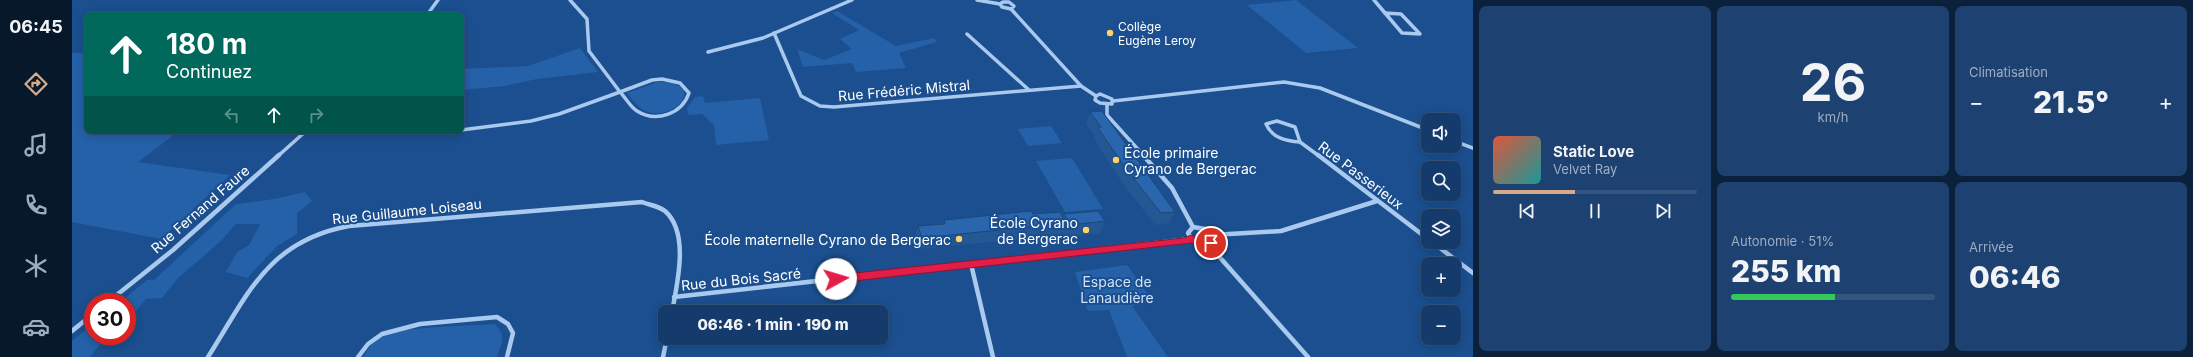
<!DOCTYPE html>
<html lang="fr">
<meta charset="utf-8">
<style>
:root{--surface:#143b6b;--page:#1d4271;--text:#f1f3f6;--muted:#9dadc1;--line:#33557e;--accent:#d6ab8b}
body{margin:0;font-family:Inter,sans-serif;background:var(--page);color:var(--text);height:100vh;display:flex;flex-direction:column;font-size:15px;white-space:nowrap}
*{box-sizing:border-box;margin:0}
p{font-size:13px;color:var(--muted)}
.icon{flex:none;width:22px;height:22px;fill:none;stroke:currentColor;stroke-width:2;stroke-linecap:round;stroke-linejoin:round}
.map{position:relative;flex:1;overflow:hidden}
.panel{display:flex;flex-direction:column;gap:6px;padding:6px;background:#0b203b;width:720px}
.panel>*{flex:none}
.banner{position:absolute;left:12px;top:12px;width:380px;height:122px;border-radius:8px;box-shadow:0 2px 10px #0003,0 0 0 1px var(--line);background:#00695c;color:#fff;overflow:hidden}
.fabs{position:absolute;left:1349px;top:113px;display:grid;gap:8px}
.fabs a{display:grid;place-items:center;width:40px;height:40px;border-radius:8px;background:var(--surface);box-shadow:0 2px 10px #0003,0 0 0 1px var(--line);font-size:20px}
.speed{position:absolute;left:12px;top:293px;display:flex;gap:8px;font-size:20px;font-weight:700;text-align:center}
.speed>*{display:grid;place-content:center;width:52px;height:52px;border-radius:50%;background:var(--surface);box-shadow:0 2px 10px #0003,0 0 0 1px var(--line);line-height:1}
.speed .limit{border:6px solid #d22;background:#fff;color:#111}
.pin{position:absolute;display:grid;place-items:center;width:34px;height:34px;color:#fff;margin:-17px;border:2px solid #fff;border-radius:50%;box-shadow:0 1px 4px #0007}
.me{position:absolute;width:44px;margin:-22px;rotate:84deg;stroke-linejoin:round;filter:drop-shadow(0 0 3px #0008)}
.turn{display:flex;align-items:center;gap:14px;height:84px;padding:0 16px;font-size:18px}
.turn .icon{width:52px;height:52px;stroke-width:2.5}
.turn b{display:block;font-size:28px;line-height:34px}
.lanes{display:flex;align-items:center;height:38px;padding:0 16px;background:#0003;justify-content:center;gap:20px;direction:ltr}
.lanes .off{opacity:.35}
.big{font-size:30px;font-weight:800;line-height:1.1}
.panel .card{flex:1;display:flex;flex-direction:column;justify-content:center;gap:6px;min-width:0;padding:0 14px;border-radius:8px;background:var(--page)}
.panel .dial{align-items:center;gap:0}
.dial b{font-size:52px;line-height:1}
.song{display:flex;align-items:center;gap:12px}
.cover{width:48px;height:48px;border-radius:6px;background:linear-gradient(135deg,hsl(10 70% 55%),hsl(180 70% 35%))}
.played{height:4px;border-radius:2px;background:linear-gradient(90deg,var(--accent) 40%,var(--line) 40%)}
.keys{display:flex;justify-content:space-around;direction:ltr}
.heat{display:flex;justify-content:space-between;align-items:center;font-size:22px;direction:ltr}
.charge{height:6px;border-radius:3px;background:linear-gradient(90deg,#34c759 51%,var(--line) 0)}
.panel .tiles{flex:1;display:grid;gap:6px;grid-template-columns:repeat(3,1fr)}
.card:first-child{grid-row:span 2}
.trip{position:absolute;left:586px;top:305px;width:230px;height:40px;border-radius:8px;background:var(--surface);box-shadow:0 2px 10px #0003,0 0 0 1px var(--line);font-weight:800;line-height:40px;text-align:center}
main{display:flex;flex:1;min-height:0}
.tabs{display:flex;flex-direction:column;width:72px;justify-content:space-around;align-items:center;background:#08182b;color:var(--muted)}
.tabs .icon{width:28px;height:28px}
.tabs .current{color:var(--accent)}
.tabs b{font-size:18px;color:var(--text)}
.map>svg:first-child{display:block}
.green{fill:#2461a8}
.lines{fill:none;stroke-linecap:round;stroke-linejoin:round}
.street-far1{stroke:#a9c9ee;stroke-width:3.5}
.street{stroke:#a9c9ee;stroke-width:4.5}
.wall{fill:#245895}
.building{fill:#2a66ad;stroke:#1d4779}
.route{fill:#e11d48;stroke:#92132f}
.poi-dot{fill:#ffd166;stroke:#1b4f8f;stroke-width:1.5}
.labels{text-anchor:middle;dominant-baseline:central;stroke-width:4;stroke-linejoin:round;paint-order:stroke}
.far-poi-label{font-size:12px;fill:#fff;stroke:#1b4f8f;text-anchor:start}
.street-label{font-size:14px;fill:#fff;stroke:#1b4f8f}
.poi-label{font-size:14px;fill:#fff;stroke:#1b4f8f;text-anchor:end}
.park-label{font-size:14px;fill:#cfe3fa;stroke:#1b4f8f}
</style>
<main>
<nav class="tabs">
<b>06:45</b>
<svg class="icon current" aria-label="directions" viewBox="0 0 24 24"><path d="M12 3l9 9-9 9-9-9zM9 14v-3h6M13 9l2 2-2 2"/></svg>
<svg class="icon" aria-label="music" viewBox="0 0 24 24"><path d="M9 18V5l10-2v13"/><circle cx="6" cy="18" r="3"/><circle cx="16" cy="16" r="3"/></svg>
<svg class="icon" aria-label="phone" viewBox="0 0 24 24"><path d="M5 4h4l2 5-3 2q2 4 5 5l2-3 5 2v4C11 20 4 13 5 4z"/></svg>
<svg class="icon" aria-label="climate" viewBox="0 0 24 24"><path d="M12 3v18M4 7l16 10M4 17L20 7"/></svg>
<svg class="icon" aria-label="car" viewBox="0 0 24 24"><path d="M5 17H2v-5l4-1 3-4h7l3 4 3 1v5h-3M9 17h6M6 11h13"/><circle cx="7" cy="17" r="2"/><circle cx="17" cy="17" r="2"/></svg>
</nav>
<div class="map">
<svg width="1401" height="357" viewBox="0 0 1401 357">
<rect width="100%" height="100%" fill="#1b4f8f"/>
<!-- green -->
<g class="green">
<path d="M1224,0l62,48 -52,5 -59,-48z"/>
<path d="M765,11l59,35 38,-8 3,4 -38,11 7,15 -50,4 -4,-9 -49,4 -6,-18 27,11 28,-11 -12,-10 19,-9 -27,-17z"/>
<path d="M508,48l18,24 -61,7 -32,7 -44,4v-21l67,-3z"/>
<path d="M0,53h15v78h92l-41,31 92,13 -69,64 -89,-17z"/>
<path d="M586,82c54,0 13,45 -16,27 -6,-4 -10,-10 -15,-16z"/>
<path d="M631,96l2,7 55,-5 9,42 -53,5 -2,-20 -12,-11 -14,1 -1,-7 8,-11z"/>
<path d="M979,126l11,17 -34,3 -10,-17z"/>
<path d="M1000,158l31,51 -38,3 -29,-51z"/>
<path d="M233,192l7,9 -15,12v21l-20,12 -30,32 -21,-6 11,-20 12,-7 11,-21h-24l-15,17 -43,37 -16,20 -16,1 -19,23v-20h-7l27,-22h7l82,-76 38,-5z"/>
<path d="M1055,265l26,36 -21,5 36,51h-41l-18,-47 -21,1 -13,-39z"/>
<path d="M21,324v12h14l-17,21h-18v-16z"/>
<path d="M422,324c13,10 8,19 3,33h-133c3,-7 8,-15 15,-19 20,-12 89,-12 115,-14z"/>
</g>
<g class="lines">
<!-- street-far1 -->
<g class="street-far1">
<path d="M905,0l23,4"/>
<path d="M1302,0l11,13"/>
<path d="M931,2h6l5,4 -3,3 -9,-2 -2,-3z"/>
<path d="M939,9l70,77 15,10"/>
<path d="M1313,13l16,1 19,20 -18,-1z"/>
<path d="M355,15l11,-15"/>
<path d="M702,33l27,63 19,10 14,1 247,-21"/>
<path d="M895,34l62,56"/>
<path d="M636,52l55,-14 89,-38"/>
<path d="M590,79l18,4 9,10c-7,21 -33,30 -52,18 -7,-4 -11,-13 -17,-19l32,-12z"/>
<path d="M1028,94l12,5v5l-12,-1 -5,-3 1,-4z"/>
<path d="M1041,101l171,-19 36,6 108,42"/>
<path d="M1035,105v10l37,41"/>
<path d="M1205,121l18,6 5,15c-14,-1 -28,-4 -34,-18z"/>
<path d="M389,130l70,-9 28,-7 61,-22 -31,-41 -2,-32 -17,-19"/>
<path d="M287,131l49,2 36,-2"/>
<path d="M1382,141l19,7"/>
<path d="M1228,142l19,14"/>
<path d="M206,156l28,-25"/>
</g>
<!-- street -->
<g class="street">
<path d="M1071,155l29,33 21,39"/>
<path d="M1246,155l110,84"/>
<path d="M1121,227l12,2 8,8v5c-10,4 -20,1 -25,-9z"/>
<path d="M1140,235l69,-4 96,-30"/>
<path d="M1360,242l41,31"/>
<path d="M1136,244l100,113"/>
<path d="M899,264l22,93"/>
<path d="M602,297l517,-58"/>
<path d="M36,302l65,-52 106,-95"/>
<path d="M0,331l21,-17"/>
<path d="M136,357c40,-63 60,-116 141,-131l293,-24c7,3 17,4 23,9 25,22 12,73 7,101"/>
<path d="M286,357l10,-13 14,-10 38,-10 77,-7 11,7 5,9 -6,24"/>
<path d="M591,357l4,-19"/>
</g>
</g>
<!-- wall -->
<g class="wall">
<path d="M1018,112l85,100 -6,11 -14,2 -33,-43 -28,-43 1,-3 -9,-12z"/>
<path d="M961,214l30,3 1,-3 41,7 -5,12 -35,4 -3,-5 -1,3 -141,14 -5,-11 3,-12 25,-2 1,-4z"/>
</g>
<!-- building -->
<g class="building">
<path d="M1030,111l73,101 -14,1 -34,-43 -29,-42 3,-1 -11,-15z"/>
<path d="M959,211l2,3 27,-2 6,11 -144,15 -4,-12 27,-2 -1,-4z"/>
<path d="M1026,211l7,10 -35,4 -6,-11z"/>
</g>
<!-- route -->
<path class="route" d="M1119,235l11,5 12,1 2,2c-6,8 -18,4 -25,0l-355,40 -5,-4 5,-4 348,-37z"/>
<!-- markers -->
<g class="poi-dot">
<circle cx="1038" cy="33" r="4"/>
<circle cx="1044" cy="160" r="4"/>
<circle cx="1014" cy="230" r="4"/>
<circle cx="887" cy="239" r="4"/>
</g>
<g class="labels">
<!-- far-poi labels -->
<g class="far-poi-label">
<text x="1046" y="26">Collège<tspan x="1046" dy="14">Eugène Leroy</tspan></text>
</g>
<!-- street labels -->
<g class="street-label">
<text transform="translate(832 90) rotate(-5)">Rue Frédéric Mistral</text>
<text transform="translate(1289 175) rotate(37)">Rue Passerieux</text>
<text transform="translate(128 209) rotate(-41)">Rue Fernand Faure</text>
<text transform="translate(335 211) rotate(-6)">Rue Guillaume Loiseau</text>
<text transform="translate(669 279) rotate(-6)">Rue du Bois Sacré</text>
</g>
<!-- poi labels -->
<g class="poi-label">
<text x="1052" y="152" text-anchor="start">École primaire<tspan x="1052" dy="16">Cyrano de Bergerac</tspan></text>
<text x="1006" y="222">École Cyrano<tspan x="1006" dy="16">de Bergerac</tspan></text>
<text x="879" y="239">École maternelle Cyrano de Bergerac</text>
</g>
<!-- park labels -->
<g class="park-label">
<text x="1045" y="281">Espace de<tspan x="1045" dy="16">Lanaudière</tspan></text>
</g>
</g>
</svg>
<div class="fabs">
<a><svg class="icon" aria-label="sound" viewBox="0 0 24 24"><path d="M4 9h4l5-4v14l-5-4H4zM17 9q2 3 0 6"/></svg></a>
<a><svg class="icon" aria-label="search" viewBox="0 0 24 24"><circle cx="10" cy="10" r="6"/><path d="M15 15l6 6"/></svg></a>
<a><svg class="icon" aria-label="layers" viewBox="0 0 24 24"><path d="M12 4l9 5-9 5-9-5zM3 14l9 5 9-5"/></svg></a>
<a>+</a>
<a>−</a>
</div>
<div class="speed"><div class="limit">30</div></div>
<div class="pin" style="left:1139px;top:243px;background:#d93025"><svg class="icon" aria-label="arrive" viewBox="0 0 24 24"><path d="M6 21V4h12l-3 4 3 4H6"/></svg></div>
<svg class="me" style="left:764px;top:279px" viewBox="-20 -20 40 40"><circle r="19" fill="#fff"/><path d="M0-13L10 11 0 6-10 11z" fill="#e11d48"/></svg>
<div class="trip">06:46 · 1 min · 190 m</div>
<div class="banner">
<div class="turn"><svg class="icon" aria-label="ahead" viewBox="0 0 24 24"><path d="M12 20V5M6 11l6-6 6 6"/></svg><div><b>180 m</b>Continuez</div></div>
<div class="lanes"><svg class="icon off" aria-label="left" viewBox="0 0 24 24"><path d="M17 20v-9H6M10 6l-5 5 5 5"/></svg><svg class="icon" aria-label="ahead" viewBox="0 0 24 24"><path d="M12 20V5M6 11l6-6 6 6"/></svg><svg class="icon off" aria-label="right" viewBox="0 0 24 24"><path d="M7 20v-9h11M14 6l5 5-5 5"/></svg></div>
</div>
</div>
<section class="panel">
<div class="tiles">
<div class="card">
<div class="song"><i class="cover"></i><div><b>Static Love</b><p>Velvet Ray</p></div></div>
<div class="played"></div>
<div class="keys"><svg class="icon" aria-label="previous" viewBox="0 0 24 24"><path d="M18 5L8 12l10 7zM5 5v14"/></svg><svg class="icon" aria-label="pause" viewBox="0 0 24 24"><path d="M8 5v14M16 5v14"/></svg><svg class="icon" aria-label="next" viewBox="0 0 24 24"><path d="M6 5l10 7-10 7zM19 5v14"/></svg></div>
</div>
<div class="card dial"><b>26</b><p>km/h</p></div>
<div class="card"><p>Climatisation</p>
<div class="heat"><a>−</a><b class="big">21.5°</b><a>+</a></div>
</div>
<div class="card"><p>Autonomie · 51%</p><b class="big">255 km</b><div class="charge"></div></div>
<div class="card"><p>Arrivée</p><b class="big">06:46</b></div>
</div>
</section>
</main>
